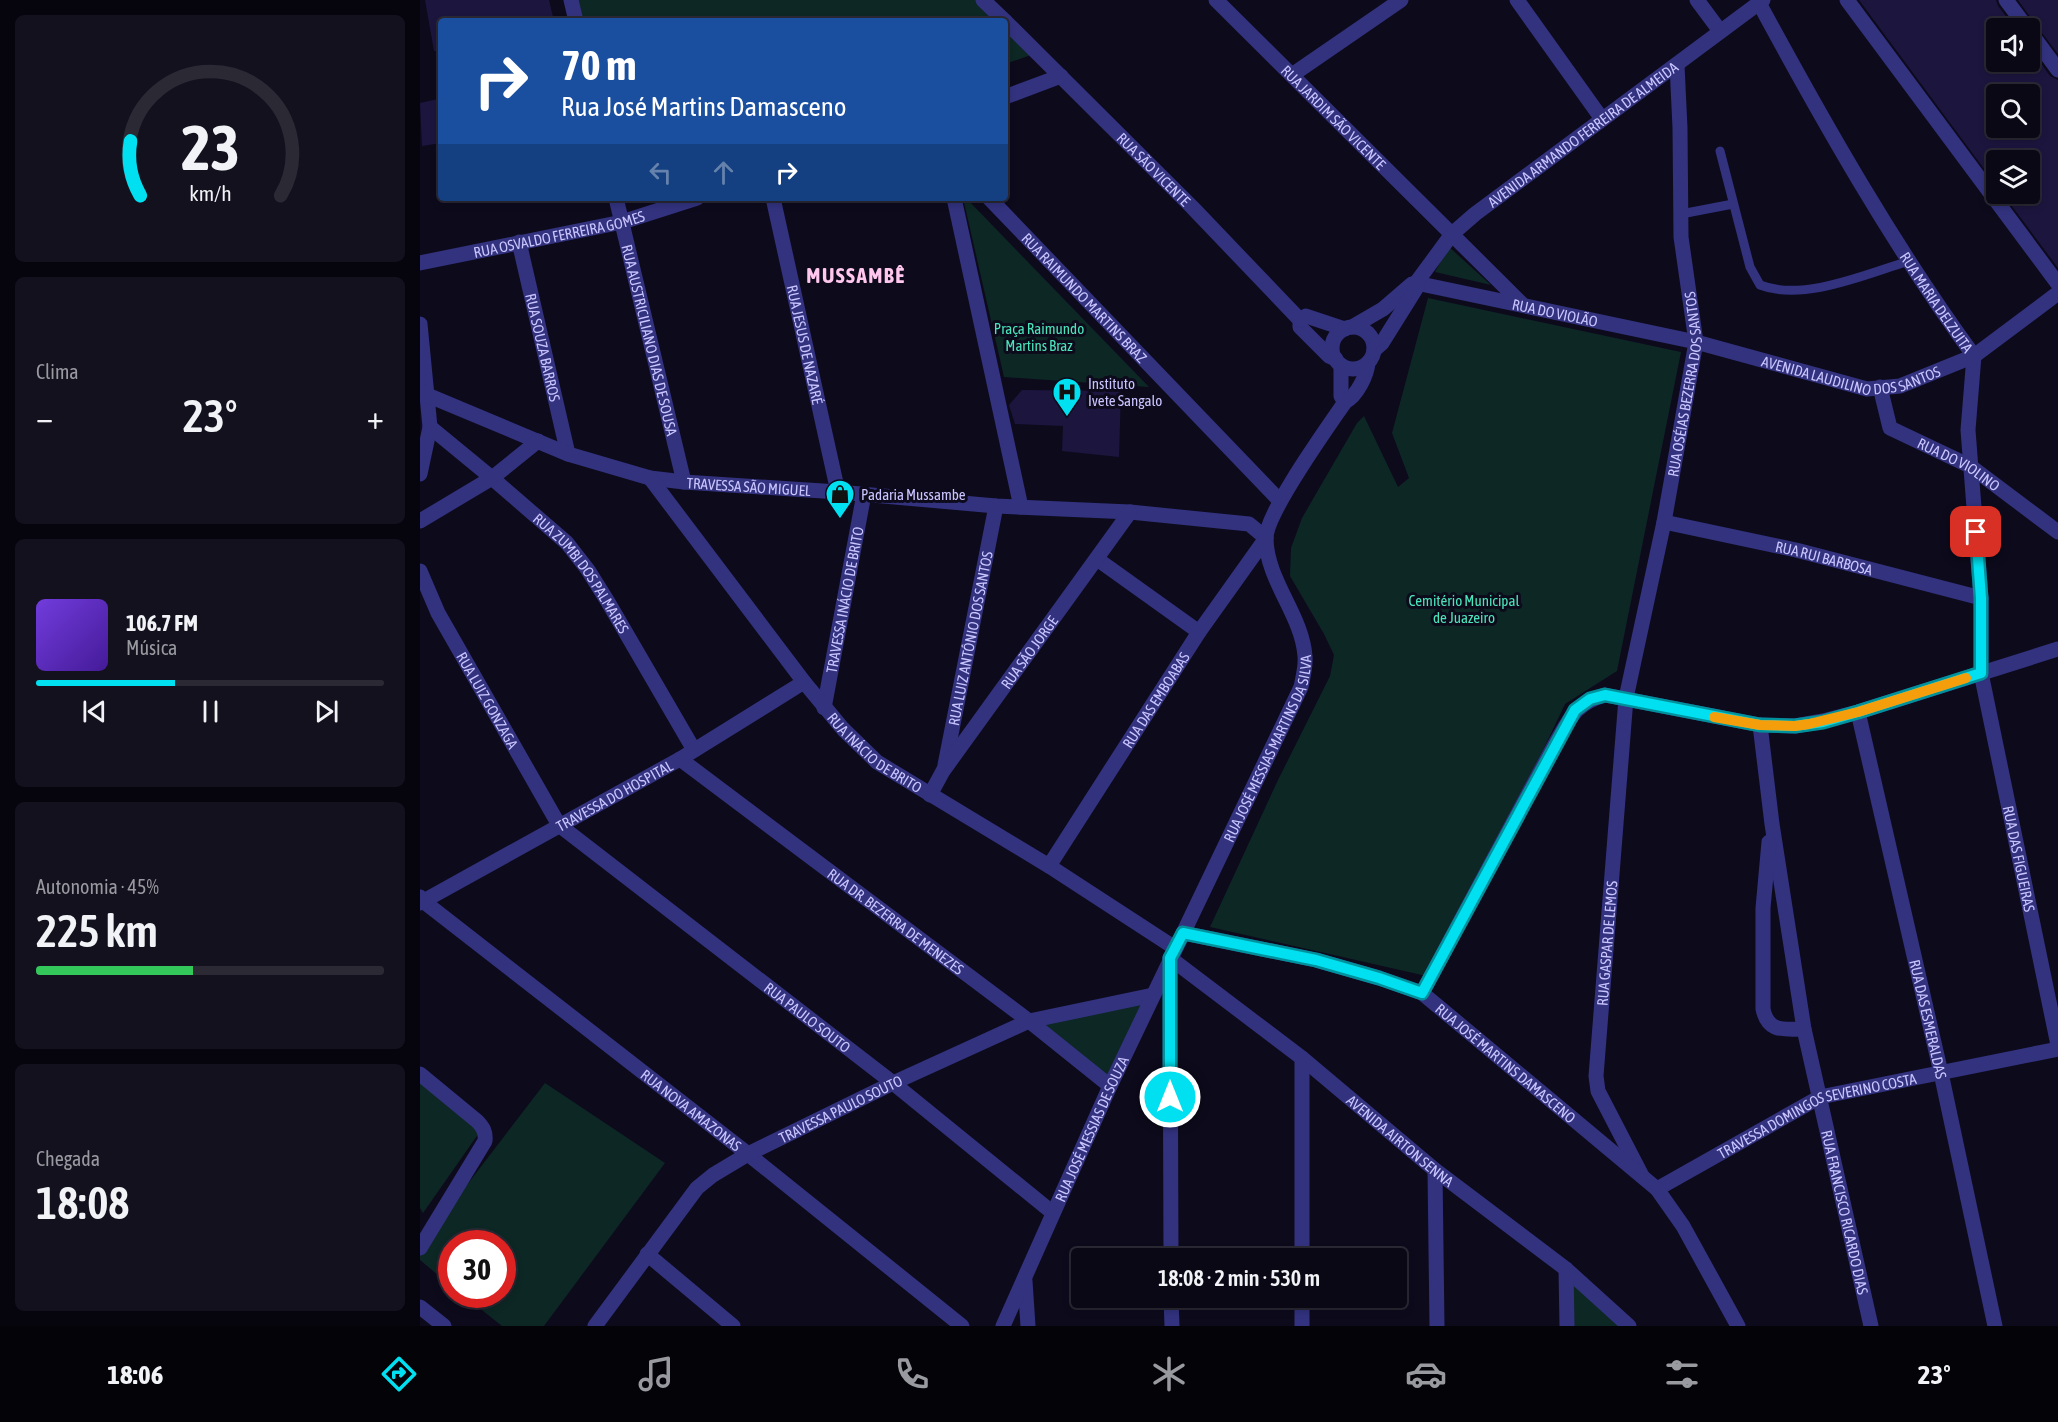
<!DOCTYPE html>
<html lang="pt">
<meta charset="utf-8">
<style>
:root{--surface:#0a0815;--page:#13111e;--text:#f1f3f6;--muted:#999aa0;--line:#2a2934;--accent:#00e0f0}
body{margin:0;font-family:"Asap Condensed",sans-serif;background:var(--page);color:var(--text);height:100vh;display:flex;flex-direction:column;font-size:22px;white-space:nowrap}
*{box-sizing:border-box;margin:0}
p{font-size:20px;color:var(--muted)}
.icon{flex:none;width:33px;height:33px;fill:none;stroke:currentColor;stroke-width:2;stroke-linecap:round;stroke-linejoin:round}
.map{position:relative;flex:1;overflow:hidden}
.details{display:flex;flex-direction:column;gap:15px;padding:15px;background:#06040c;width:420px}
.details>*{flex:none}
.hud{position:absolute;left:18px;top:18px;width:570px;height:183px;border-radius:6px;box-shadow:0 3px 9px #0003,0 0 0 2px var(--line);background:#1a4fa0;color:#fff;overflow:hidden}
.controls{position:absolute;left:1566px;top:18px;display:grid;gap:12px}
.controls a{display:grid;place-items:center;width:54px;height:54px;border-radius:6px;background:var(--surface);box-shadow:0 3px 9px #0003,0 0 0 2px var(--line);font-size:30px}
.speed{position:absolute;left:18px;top:1230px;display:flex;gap:12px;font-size:30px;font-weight:700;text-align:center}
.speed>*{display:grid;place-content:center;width:78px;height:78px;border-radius:50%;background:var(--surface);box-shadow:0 3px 9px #0003,0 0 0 2px var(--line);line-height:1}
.speed .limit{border:9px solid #d22;background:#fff;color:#111}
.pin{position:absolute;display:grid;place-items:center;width:51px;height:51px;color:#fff;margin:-26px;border-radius:12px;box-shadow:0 3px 9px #0006}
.me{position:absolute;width:66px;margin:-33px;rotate:0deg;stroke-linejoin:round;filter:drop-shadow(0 0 4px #0008)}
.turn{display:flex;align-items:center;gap:21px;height:126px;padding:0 24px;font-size:27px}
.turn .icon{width:78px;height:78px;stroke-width:2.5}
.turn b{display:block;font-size:42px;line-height:51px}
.lanes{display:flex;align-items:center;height:57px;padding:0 24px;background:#0003;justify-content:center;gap:30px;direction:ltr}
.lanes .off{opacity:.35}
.big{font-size:45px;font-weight:600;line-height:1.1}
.details .widget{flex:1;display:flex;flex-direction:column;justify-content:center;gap:9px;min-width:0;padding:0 21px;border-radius:9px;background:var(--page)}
.details .dial{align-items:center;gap:0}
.dial svg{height:156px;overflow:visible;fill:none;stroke:var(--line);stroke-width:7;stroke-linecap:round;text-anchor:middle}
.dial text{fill:var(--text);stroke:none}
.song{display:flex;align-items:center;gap:18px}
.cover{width:72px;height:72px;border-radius:9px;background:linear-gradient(135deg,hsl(260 70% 55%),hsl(260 70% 35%))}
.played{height:6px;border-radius:3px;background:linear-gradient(90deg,var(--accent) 40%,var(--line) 40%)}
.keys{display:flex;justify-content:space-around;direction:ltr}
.heat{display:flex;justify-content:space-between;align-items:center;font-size:33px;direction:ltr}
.charge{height:9px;border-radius:4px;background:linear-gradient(90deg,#34c759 45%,var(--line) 0)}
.trip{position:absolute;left:651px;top:1248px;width:336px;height:60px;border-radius:6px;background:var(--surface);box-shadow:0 3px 9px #0003,0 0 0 2px var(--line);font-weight:600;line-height:60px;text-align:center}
.menu{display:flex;height:96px;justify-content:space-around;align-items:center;background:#040308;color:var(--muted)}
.menu .icon{width:42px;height:42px}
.menu .selected{color:var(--accent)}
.menu b{font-size:27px;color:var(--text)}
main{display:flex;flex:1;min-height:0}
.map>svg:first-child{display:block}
.green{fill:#0d2725}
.building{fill:#1c153e;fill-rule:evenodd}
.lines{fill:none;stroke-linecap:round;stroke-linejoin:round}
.service{stroke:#32327f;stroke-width:9}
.minor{stroke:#32327f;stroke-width:15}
.tertiary{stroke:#32327f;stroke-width:15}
.route-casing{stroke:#00929c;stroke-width:15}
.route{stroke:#00e0f0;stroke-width:10}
.slow{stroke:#f59e0b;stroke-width:10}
.labels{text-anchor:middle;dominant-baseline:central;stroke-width:6;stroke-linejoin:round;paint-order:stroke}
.street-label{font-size:15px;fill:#cac5ff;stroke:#0d0a1c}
.park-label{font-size:15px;fill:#4be5ba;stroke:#0d0a1c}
.poi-label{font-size:15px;fill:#cac5ff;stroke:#0d0a1c;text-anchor:start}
.district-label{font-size:21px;font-weight:bold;letter-spacing:1.5px;fill:#ffc7ed;stroke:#0d0a1c}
</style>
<main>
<section class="details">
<div class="widget dial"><svg viewBox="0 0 100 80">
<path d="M14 69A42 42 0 1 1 86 69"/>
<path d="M14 69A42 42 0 0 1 9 41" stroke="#00e0f0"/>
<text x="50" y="56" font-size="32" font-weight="700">23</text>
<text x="50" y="72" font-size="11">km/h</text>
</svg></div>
<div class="widget"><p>Clima</p>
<div class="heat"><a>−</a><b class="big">23°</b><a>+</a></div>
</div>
<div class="widget">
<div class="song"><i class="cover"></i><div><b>106.7 FM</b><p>Música</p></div></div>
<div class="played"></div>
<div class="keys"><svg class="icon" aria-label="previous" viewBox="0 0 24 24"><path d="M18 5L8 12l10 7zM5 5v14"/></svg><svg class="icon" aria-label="pause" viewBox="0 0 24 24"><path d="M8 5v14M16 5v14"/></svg><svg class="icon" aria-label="next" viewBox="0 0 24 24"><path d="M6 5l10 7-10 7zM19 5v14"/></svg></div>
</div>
<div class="widget"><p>Autonomia · 45%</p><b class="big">225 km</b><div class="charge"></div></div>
<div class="widget"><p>Chegada</p><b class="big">18:08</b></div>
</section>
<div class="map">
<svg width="1638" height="1326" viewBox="0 0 1638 1326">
<rect width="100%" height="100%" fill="#0d0a1c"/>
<!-- green -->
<g class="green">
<path d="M158,0h401l21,21h-417z"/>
<path d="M585,26l29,28 -29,10z"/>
<path d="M543,198h3l183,189 -145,-10z"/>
<path d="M1029,247l42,38 -56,-13z"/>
<path d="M1008,298l253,54 -64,319 -52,33 -130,274 -225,-51 68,-147 52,-104 4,-21 -10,-21 -34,-58 1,-28 11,-30 55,-95 7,-7 34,71 11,-9 -17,-45z"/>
<path d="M733,995l-43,91 -81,-65z"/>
<path d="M0,1079l61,51 -58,83 -3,-5z"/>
<path d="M125,1083l120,80 -121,163h-42l-39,-31 39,-1v-50h-50l-1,42 -31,-26v-14z"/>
<path d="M1151,1276l52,50h-50z"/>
</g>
<!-- building -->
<g class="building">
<path d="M5,0h124l5,21h-113v30h-7z"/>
<path d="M1439,0h137l2,6 17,22h-19v34h34v-14l20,28 8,4v188l-55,-74h27v-34h-34v25zM1576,94h34v34h-34z"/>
<path d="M1598,0h40v54l-22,-29z"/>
<path d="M18,99l3,15v29l-19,3 -2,-43z"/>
<path d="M602,390l99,1 -2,66 -57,-6 1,-25 -48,-2 -6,-19z"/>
</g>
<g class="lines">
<!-- service -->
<g class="service">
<path d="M1300,151l30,116 10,18c43,17 106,-11 149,-24"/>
<path d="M1261,214l52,-10"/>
</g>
<!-- minor -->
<g class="minor">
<path d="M151,0l5,21"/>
<path d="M563,0l22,21"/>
<path id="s1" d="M796,0l306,304"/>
<path d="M1097,0l85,119"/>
<path d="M1277,0l23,31"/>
<path d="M1427,0l211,284"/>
<path d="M1586,0l21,28"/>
<path id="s2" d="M1339,3c66,122 134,242 215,353l-6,74 13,168v75l77,372"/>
<path id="s3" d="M585,21l187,186 108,113v7l29,29 7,3"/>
<path d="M1610,32l28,38"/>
<path d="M872,75l109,-75"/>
<path d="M585,97l56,-21"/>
<path id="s4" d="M196,198l68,284"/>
<path id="s5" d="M353,198l65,294"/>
<path d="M534,198l67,309"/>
<path id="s6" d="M569,198l291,303"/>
<path id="s7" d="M99,242l49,212"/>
<path id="s8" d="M0,263l202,-41 75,-24"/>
<path id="s9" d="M996,283l280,59 171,47 33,-3 74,-30 84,-63"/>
<path d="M880,320l6,-4 39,13"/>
<path d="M0,324l10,103 -10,47"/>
<path id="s10" d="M1460,387l10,41 80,38 88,66"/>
<path id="s11" d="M0,392l148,62 82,24 34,4 154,10 158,14 134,6 119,12 17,14"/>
<path id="s12" d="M10,427l62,51 75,65 21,27 20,32 86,148"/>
<path d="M230,478l154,204"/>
<path d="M0,521l72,-43 46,-37"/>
<path id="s13" d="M1244,522l132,28 185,48"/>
<path d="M677,559l102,73"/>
<path id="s14" d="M0,571l18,42 121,212 334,258 160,130"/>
<path id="s15" d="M404,708l40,-214"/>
<path id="s16" d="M1438,712l83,361 54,253"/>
<path id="s17" d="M1340,725l12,99 32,205 67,297"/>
<path id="s18" d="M260,759l349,262 81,65"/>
<path id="s19" d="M525,765l51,-259"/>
<path id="s20" d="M510,795l13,-24 187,-259"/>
<path d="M1349,842l-6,66v101c5,24 21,20 41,20"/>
<path d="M629,866l126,82"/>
<path id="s21" d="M0,897l3,4 325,253 214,172"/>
<path id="s22" d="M750,958l132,100 133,112 131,99 63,57"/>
<path d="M750,958l1,300"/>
<path d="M1002,993l134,-251c14,-24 20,-39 49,-47l155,30 35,1 28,-5 35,-9 200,-63"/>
<path d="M0,1074l57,47c6,6 9,11 8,20l-65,107"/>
<path d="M1015,1170l2,156"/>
<path id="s23" d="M1222,1176l-44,-85 -2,-15 30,-378 38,-176 32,-180 -15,-105 -1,-109 -3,-63"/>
<path id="s24" d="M1237,1189l163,-92 238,-48"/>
<path d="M227,1254l86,72"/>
<path d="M882,1258v-200"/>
<path d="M1146,1269l1,57"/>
<path d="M605,1281l3,45"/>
<path d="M751,1298l1,28"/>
<path d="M0,1307l24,19"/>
<path id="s25" d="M175,1326l102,-138 16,-13 35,-21 145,-71 136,-62 124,-26"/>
<path d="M882,1326v-28"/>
</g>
<!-- tertiary -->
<g class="tertiary">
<path d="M932,327l31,-18 29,-25 4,-1"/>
<circle cx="933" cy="348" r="21"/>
<path id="s26" d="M954,350l8,-7 35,-56 -1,-4 36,-49 23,-20 288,-214"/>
<path d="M921,365v31l4,6"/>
<path id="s27" d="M0,903l260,-144 124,-77 39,47 34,33 172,104 150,-234 67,-94"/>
<path id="s28" d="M763,933l133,27 63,18 43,15 235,196 26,37 55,100"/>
<path id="s29" d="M583,1326l107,-240 191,-399c2,-10 5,-21 4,-31 -3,-41 -38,-75 -39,-117 -1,-25 62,-112 79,-137 12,-6 22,-27 23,-39"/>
</g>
</g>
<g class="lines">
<!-- route casing -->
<g class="route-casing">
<path id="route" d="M750,1097v-139l13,-25 133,27 63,18 43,15 153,-283 15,-11 15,-4 155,30 35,1 28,-4 35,-10 123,-39v-75l-5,-66"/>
</g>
<!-- route -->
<use href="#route" class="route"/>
<!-- slow -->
<path class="slow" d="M1294,717l46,8 35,1 14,-2 49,-12 108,-34"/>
</g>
<!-- icons -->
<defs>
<g id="hospital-pin" transform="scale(1.5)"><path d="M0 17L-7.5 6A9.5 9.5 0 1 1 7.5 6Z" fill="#00e0f0" stroke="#0d0a1c"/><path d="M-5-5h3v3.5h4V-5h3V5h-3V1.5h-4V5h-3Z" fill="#111"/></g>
<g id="shop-pin" transform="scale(1.5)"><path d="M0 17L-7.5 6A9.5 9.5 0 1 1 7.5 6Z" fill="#00e0f0" stroke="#0d0a1c"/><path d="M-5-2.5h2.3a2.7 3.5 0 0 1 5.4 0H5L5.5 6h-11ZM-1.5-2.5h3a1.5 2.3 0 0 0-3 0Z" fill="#111"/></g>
</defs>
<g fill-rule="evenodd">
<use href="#hospital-pin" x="647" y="392"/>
<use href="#shop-pin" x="420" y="494"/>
</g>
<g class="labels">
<!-- street labels -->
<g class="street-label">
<text stroke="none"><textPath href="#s1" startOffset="166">RUA JARDIM SÃO VICENTE</textPath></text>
<text stroke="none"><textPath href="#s26" startOffset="306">AVENIDA ARMANDO FERREIRA DE ALMEIDA</textPath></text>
<text stroke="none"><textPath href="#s3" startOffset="210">RUA SÃO VICENTE</textPath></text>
<text stroke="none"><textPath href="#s8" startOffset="142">RUA OSVALDO FERREIRA GOMES</textPath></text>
<text stroke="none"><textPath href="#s6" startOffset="138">RUA RAIMUNDO MARTINS BRAZ</textPath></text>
<text stroke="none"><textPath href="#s2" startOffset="348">RUA MARIA DELZUITA</textPath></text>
<text stroke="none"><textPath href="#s9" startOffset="142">RUA DO VIOLÃO</textPath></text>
<text stroke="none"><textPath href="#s4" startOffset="146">RUA AUSTRICILIANO DIAS DE SOUSA</textPath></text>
<text stroke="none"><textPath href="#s5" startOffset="150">RUA JESUS DE NAZARÉ</textPath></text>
<text stroke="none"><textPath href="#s7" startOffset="108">RUA SOUZA BARROS</textPath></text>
<text stroke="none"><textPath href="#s9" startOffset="447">AVENIDA LAUDILINO DOS SANTOS</textPath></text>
<text stroke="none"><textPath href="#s23" startOffset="810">RUA OSÉIAS BEZERRA DOS SANTOS</textPath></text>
<text stroke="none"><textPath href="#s10" startOffset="120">RUA DO VIOLINO</textPath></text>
<text stroke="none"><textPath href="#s11" startOffset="345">TRAVESSA SÃO MIGUEL</textPath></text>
<text stroke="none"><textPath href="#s13" startOffset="164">RUA RUI BARBOSA</textPath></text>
<text stroke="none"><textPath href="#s12" startOffset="212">RUA ZUMBI DOS PALMARES</textPath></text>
<text stroke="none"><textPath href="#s15" startOffset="110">TRAVESSA INÁCIO DE BRITO</textPath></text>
<text stroke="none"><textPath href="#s19" startOffset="129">RUA LUIZ ANTÔNIO DOS SANTOS</textPath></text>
<text stroke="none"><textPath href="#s20" startOffset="174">RUA SÃO JORGE</textPath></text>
<text stroke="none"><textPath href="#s14" startOffset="146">RUA LUIZ GONZAGA</textPath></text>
<text stroke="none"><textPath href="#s27" startOffset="950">RUA DAS EMBOABAS</textPath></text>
<text stroke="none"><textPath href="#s29" startOffset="636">RUA JOSÉ MESSIAS MARTINS DA SILVA</textPath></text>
<text stroke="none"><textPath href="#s27" startOffset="544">RUA INÁCIO DE BRITO</textPath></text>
<text stroke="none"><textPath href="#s27" startOffset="222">TRAVESSA DO HOSPITAL</textPath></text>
<text stroke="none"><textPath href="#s2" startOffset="921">RUA DAS FIGUEIRAS</textPath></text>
<text stroke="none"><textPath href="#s18" startOffset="270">RUA DR. BEZERRA DE MENEZES</textPath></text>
<text stroke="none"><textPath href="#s23" startOffset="244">RUA GASPAR DE LEMOS</textPath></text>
<text stroke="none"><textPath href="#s14" startOffset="604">RUA PAULO SOUTO</textPath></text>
<text stroke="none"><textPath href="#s16" startOffset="315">RUA DAS ESMERALDAS</textPath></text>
<text stroke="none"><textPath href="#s28" startOffset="356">RUA JOSÉ MARTINS DAMASCENO</textPath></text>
<text stroke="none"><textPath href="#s25" startOffset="336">TRAVESSA PAULO SOUTO</textPath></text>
<text stroke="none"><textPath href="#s21" startOffset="345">RUA NOVA AMAZONAS</textPath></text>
<text stroke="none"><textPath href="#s24" startOffset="178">TRAVESSA DOMINGOS SEVERINO COSTA</textPath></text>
<text stroke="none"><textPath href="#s29" startOffset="216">RUA JOSÉ MESSIAS DE SOUZA</textPath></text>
<text stroke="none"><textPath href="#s22" startOffset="294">AVENIDA AIRTON SENNA</textPath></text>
<text stroke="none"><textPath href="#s17" startOffset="495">RUA FRANCISCO RICARDO DIAS</textPath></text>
</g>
<!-- park labels -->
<g class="park-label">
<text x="619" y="328">Praça Raimundo<tspan x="619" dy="17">Martins Braz</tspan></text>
<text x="1044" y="600">Cemitério Municipal<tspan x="1044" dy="17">de Juazeiro</tspan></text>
</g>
<!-- poi labels -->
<g class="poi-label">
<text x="668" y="383">Instituto<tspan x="668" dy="17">Ivete Sangalo</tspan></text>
<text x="441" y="494">Padaria Mussambe</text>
</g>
<!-- district labels -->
<g class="district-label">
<text x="436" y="275">MUSSAMBÊ</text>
</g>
</g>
</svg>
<div class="controls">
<a><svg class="icon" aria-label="sound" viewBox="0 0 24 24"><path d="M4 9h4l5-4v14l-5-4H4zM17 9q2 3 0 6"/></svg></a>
<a><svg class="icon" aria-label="search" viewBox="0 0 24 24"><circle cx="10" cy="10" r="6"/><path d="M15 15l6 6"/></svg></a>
<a><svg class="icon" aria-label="layers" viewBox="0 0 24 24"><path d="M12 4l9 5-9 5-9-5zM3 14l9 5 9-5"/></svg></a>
</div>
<div class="speed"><div class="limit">30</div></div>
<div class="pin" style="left:1556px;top:532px;background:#d93025"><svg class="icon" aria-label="arrive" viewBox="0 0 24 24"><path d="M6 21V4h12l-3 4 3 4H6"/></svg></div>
<svg class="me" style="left:750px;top:1097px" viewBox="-20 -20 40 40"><circle r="17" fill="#00e0f0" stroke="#fff" stroke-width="3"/><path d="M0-11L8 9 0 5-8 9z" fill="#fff"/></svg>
<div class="trip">18:08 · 2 min · 530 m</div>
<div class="hud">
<div class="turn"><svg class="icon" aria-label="right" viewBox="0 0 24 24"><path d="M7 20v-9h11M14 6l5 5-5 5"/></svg><div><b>70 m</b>Rua José Martins Damasceno</div></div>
<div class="lanes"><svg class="icon off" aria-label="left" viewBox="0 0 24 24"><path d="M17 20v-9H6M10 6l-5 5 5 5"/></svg><svg class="icon off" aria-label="ahead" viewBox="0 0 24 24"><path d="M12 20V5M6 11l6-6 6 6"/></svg><svg class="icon" aria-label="right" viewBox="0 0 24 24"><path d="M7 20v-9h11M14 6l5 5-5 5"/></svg></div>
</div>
</div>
</main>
<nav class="menu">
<b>18:06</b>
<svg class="icon selected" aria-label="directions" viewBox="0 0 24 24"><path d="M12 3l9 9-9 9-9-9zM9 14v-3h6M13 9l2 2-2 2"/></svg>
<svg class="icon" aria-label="music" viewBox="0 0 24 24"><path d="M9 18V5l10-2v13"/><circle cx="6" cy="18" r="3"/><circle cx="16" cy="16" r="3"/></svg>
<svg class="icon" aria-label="phone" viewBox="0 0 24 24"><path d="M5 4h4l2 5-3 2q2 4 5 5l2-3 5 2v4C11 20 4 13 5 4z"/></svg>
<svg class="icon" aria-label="climate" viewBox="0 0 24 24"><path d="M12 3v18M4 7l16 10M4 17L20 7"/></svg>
<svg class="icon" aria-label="car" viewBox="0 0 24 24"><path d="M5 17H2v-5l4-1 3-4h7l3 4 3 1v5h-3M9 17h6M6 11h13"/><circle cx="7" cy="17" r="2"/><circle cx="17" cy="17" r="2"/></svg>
<svg class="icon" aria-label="filters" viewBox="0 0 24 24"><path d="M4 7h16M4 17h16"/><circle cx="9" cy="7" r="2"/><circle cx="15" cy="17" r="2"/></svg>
<b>23°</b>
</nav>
